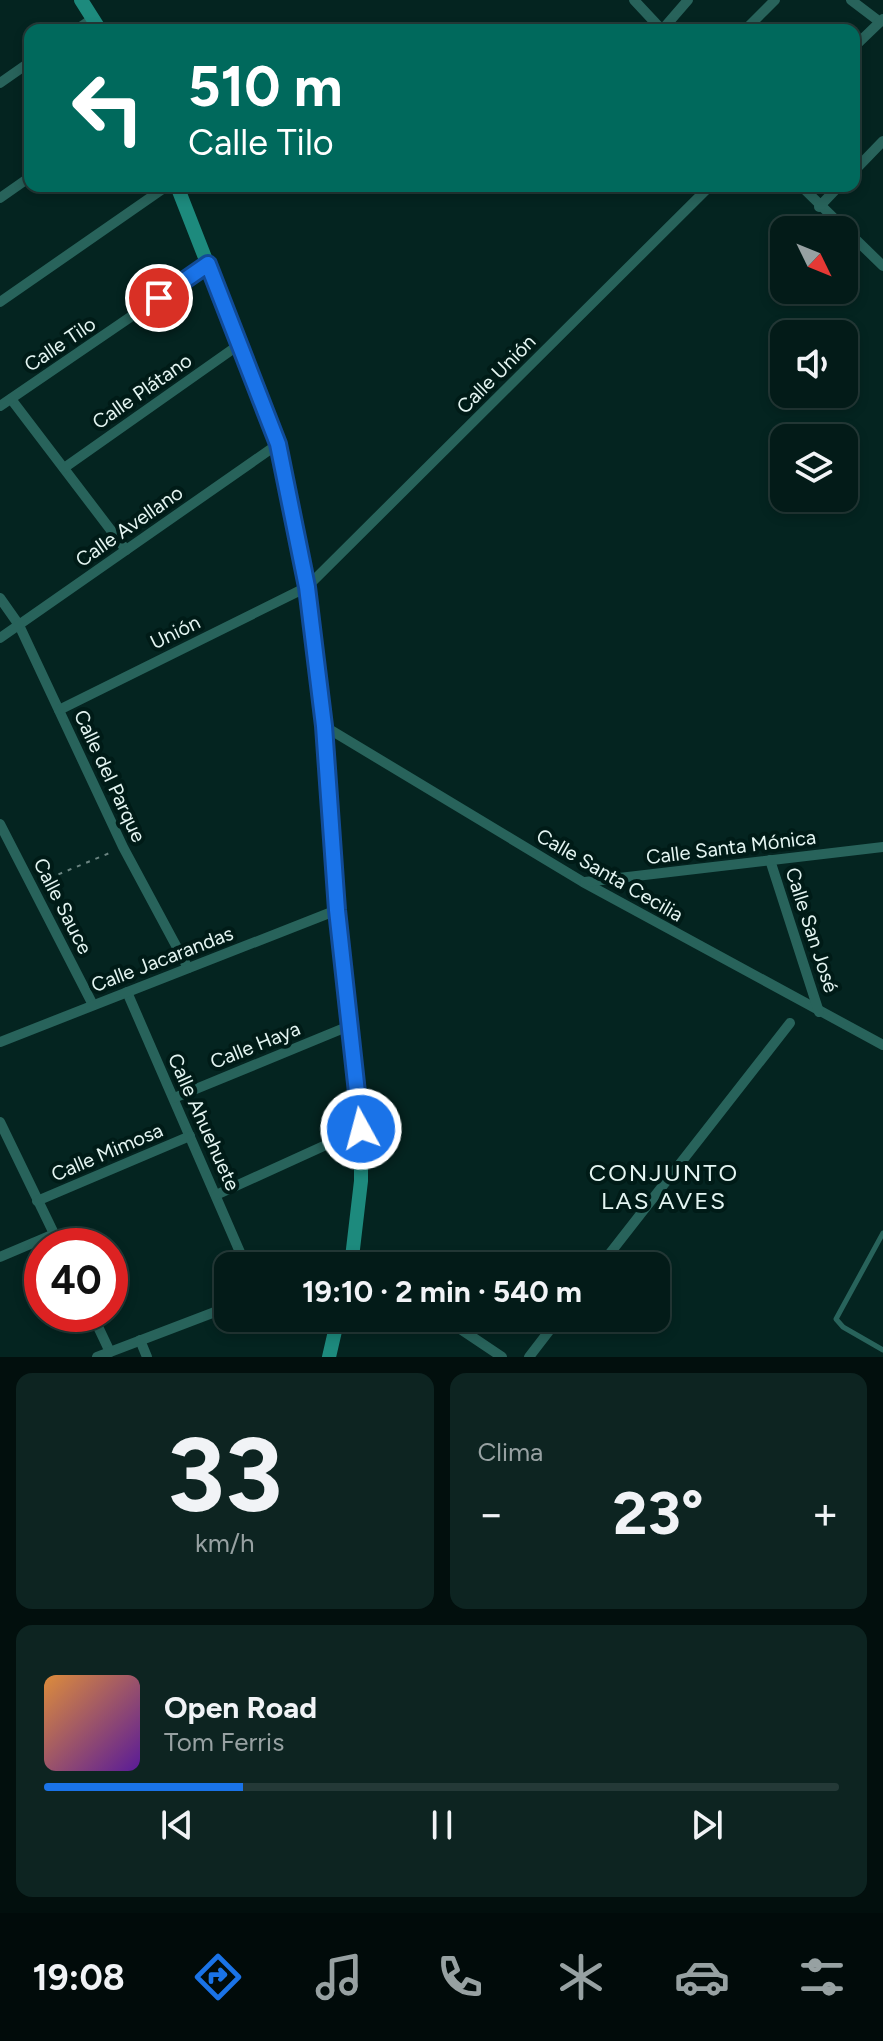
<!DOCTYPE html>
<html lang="es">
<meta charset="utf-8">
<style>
:root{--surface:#031b18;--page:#0d2421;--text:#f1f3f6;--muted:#97a1a2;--line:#243937;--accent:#1a73e8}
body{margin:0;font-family:Figtree,sans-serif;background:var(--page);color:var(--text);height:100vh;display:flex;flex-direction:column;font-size:30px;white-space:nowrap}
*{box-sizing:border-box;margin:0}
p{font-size:26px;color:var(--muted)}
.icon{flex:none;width:44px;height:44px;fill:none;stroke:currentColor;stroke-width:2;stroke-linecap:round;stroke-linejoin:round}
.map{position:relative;height:1357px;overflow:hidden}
.panel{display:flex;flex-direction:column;gap:16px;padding:16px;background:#020f0d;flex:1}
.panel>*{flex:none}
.banner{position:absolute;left:24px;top:24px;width:836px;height:168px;border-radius:16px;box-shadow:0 4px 12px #0003,0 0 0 2px var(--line);background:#00695c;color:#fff;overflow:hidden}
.needle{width:52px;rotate:133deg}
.controls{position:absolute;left:770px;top:216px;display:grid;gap:16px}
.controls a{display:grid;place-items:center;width:88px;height:88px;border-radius:16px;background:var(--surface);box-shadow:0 4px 12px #0003,0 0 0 2px var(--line);font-size:40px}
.speed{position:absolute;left:24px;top:1228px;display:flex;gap:16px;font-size:40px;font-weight:700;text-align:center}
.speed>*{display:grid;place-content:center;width:104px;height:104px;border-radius:50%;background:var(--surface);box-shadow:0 4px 12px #0003,0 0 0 2px var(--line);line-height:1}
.speed .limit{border:12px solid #d22;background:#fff;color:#111}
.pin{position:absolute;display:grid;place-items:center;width:68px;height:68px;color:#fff;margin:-34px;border:4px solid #fff;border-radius:50%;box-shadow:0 2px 8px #0007}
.me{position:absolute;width:88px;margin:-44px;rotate:353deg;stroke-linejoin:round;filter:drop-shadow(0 0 6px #0008)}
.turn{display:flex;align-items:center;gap:28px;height:168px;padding:0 32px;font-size:36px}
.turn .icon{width:104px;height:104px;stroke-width:2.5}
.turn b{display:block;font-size:56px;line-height:68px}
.big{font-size:60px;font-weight:700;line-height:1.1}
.panel .card{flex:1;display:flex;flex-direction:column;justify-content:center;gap:12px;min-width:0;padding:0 28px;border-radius:16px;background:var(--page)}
.panel .dial{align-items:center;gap:0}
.dial b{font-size:104px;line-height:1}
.song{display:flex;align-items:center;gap:24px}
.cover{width:96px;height:96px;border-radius:12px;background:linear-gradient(135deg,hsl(30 70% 55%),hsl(270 70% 35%))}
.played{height:8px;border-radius:4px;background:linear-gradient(90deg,var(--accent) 25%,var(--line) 25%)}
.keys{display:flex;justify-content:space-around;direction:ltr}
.heat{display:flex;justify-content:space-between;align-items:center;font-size:44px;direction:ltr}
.panel .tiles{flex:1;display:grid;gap:16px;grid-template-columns:1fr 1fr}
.card:last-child{grid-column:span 2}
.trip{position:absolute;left:214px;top:1252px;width:456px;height:80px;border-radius:16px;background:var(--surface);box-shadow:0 4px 12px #0003,0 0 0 2px var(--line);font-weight:700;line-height:80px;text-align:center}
.dock{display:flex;height:128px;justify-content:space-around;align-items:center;background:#010b0a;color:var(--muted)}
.dock .icon{width:56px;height:56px}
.dock .current{color:var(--accent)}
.dock b{font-size:36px;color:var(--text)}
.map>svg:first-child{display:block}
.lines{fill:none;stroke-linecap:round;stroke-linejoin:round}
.path{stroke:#6b8481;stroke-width:2;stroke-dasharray:4 6;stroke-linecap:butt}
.lane{stroke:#28635b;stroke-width:5}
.street{stroke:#28635b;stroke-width:10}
.secondary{stroke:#1d8a7d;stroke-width:14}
.route-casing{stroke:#114b97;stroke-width:20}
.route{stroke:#1a73e8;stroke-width:14}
.labels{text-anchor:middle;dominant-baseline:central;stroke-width:8;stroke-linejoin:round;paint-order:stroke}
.street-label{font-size:20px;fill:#e4f5f2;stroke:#001b17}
.quarter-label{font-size:24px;letter-spacing:2px;fill:#e4f5f2;stroke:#001b17}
</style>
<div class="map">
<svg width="883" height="1357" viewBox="0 0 883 1357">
<rect width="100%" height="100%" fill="#042420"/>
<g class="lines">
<!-- path -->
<path class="path" d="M40,882l72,-30"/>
<!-- lane -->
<path class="lane" d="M883,1233l-47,86 7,8 40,23"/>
<!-- street -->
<g class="street">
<path d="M634,0l28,30"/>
<path d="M851,0l29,22"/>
<path d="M76,30l18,-12"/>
<path d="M662,30l26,-30"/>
<path d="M745,30l30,-30"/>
<path d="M854,47l29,-28"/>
<path d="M0,83l30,-21"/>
<path d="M854,171l29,-30"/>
<path d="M801,186l82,80"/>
<path d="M0,198l30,-21"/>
<path d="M819,207l20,-21"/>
<path d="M0,302l167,-116"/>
<path d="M11,399l115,151"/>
<path d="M0,406l208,-142"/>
<path d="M64,468l176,-124"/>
<path d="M0,598l19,27 104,222 65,121"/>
<path d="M0,638l278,-194"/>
<path d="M59,710l248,-123 403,-401"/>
<path d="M324,726l259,156 300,163"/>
<path d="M0,824l93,181"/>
<path d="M770,860l49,152"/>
<path d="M585,882l298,-35"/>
<path d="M127,992l119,274"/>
<path d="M0,1042l337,-132"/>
<path d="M174,1098l175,-72"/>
<path d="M0,1122l60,124"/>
<path d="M216,1195l145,-66"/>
<path d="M37,1201l153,-65"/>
<path d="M0,1257l54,-23"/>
<path d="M332,1266l21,-8 13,8"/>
<path d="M600,1266l190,-243"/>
<path d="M92,1314l18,38"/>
<path d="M444,1318l58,39"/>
<path d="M140,1340l7,17"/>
<path d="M97,1357l131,-50"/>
<path d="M529,1357l30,-39"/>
</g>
<!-- secondary -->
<g class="secondary">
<path d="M81,0l19,30"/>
<path d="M177,186l101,258 29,143 17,139 13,184 24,219v52l-10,85"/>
<path d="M329,1357l9,-39"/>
</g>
</g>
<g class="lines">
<!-- route casing -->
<g class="route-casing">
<path id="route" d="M159,298l49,-34 70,180 29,143 17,139 13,184 24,219"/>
</g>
<!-- route -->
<use href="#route" class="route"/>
</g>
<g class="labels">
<!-- street labels -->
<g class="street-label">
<text transform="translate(60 344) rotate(-34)">Calle Tilo</text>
<text transform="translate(496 374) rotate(-45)">Calle Unión</text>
<text transform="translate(142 391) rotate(-35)">Calle Plátano</text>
<text transform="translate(129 526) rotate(-35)">Calle Avellano</text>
<text transform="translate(175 632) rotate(-26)">Unión</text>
<text transform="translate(110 776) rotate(65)">Calle del Parque</text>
<text transform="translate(731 847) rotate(-7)">Calle Santa Mónica</text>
<text transform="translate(610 875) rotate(30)">Calle Santa Cecilia</text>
<text transform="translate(63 906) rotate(63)">Calle Sauce</text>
<text transform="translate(812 930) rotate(72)">Calle San José</text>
<text transform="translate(162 959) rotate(-21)">Calle Jacarandas</text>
<text transform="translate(255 1045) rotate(-22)">Calle Haya</text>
<text transform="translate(204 1122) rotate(66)">Calle Ahuehuete</text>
<text transform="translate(107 1152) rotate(-23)">Calle Mimosa</text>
</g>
<!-- quarter labels -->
<g class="quarter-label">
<text x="664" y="1172">CONJUNTO<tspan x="664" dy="28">LAS AVES</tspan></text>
</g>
</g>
</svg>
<div class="controls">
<a><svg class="needle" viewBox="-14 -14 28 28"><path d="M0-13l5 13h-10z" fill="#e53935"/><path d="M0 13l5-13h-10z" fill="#97a1a2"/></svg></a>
<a><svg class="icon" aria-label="sound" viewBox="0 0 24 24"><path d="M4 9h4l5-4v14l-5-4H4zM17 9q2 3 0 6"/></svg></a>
<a><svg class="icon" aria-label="layers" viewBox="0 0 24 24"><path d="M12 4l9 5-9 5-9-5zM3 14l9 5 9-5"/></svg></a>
</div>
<div class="speed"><div class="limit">40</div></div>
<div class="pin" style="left:159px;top:298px;background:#d93025"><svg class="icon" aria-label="arrive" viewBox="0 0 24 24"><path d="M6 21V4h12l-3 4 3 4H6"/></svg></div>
<svg class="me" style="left:361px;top:1129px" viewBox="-20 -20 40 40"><circle r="17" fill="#1a73e8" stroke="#fff" stroke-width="3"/><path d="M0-11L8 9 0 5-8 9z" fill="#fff"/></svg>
<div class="trip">19:10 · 2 min · 540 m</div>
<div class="banner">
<div class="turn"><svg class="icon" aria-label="left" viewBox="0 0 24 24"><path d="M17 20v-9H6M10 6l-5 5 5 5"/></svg><div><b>510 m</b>Calle Tilo</div></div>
</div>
</div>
<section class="panel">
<div class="tiles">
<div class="card dial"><b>33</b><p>km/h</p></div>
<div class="card"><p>Clima</p>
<div class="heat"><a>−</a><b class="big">23°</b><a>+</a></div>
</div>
<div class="card">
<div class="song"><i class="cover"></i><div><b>Open Road</b><p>Tom Ferris</p></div></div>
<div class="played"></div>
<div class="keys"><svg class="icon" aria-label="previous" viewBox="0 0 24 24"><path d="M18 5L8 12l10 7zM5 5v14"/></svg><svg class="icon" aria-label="pause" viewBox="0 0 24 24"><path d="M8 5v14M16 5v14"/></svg><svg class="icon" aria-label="next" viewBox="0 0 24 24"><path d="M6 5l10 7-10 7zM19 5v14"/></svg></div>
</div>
</div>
</section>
<nav class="dock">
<b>19:08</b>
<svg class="icon current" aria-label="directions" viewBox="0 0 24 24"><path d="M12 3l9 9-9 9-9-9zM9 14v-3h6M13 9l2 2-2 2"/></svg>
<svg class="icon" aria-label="music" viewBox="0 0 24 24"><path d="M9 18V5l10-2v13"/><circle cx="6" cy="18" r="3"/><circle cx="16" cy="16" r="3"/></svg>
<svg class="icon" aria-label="phone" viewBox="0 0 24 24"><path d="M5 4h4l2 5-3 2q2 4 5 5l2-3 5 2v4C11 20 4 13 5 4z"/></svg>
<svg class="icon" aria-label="climate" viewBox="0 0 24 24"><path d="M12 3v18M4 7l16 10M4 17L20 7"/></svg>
<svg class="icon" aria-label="car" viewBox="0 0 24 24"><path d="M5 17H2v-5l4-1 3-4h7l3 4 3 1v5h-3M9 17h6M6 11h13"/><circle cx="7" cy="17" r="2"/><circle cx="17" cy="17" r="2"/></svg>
<svg class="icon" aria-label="filters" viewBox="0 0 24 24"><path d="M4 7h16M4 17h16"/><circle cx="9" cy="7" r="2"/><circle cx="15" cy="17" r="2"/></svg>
</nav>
